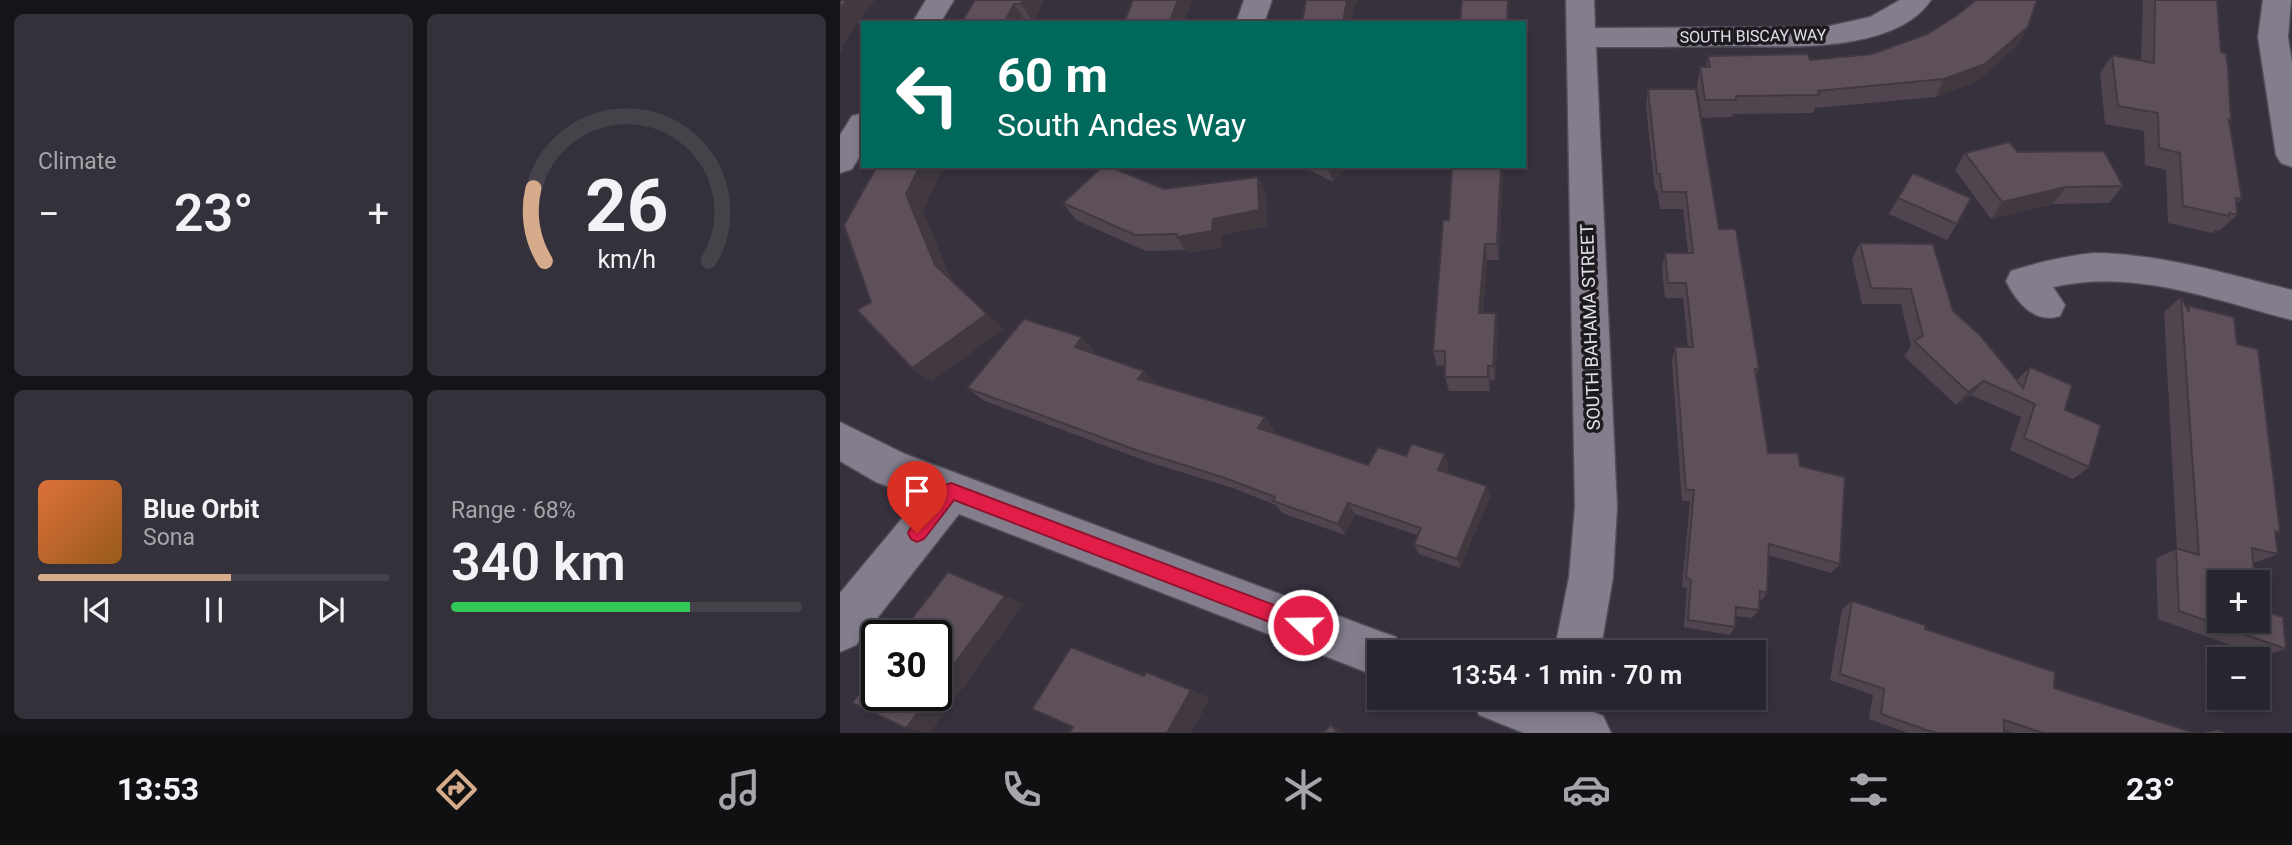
<!DOCTYPE html>
<meta charset="utf-8">
<style>
:root{--surface:#29252e;--page:#35313a;--text:#f1f3f6;--muted:#a5a5aa;--line:#45424a;--accent:#d6ab8b}
body{margin:0;font-family:Roboto,sans-serif;background:var(--page);color:var(--text);height:100vh;display:flex;flex-direction:column;font-size:26px;white-space:nowrap}
*{box-sizing:border-box;margin:0}
p{font-size:23px;color:var(--muted)}
.icon{flex:none;width:38px;height:38px;fill:none;stroke:currentColor;stroke-width:2;stroke-linecap:round;stroke-linejoin:round}
.map{position:relative;flex:1;overflow:hidden}
.details{display:flex;flex-direction:column;gap:14px;padding:14px;background:#171419;width:840px}
.details>*{flex:none}
.guide{position:absolute;left:21px;top:21px;width:665px;height:147px;border-radius:0px;box-shadow:0 4px 10px #0003,0 0 0 2px var(--line);background:#00695c;color:#fff;overflow:hidden}
.controls{position:absolute;left:1367px;top:570px;display:grid;gap:14px}
.controls a{display:grid;place-items:center;width:63px;height:63px;border-radius:0px;background:var(--surface);box-shadow:0 4px 10px #0003,0 0 0 2px var(--line);font-size:35px}
.speed{position:absolute;left:21px;top:620px;display:flex;gap:14px;font-size:35px;font-weight:700;text-align:center}
.speed>*{display:grid;place-content:center;width:91px;height:91px;border-radius:50%;background:var(--surface);box-shadow:0 4px 10px #0003,0 0 0 2px var(--line);line-height:1}
.speed .limit{border:4px solid #111;border-radius:10px;background:#fff;color:#111}
.pin{position:absolute;display:grid;place-items:center;width:60px;height:60px;color:#fff;margin:-72px -30px;border-radius:50% 50% 50% 0;rotate:-45deg;box-shadow:0 0 7px #0007}
.pin .icon{rotate:45deg}
.me{position:absolute;width:77px;margin:-38px;rotate:291deg;stroke-linejoin:round;filter:drop-shadow(0 0 5px #0008)}
.turn{display:flex;align-items:center;gap:24px;height:147px;padding:0 21px;font-size:32px}
.turn .icon{width:91px;height:91px;stroke-width:2.5}
.turn b{display:block;font-size:49px;line-height:60px}
.big{font-size:52px;font-weight:600;line-height:1.1}
.details .widget{flex:1;display:flex;flex-direction:column;justify-content:center;gap:10px;min-width:0;padding:0 24px;border-radius:10px;background:var(--page)}
.details .dial{align-items:center;gap:0}
.dial svg{height:182px;overflow:visible;fill:none;stroke:var(--line);stroke-width:7;stroke-linecap:round;text-anchor:middle}
.dial text{fill:var(--text);stroke:none}
.song{display:flex;align-items:center;gap:21px}
.cover{width:84px;height:84px;border-radius:10px;background:linear-gradient(135deg,hsl(20 70% 55%),hsl(30 70% 35%))}
.played{height:7px;border-radius:4px;background:linear-gradient(90deg,var(--accent) 55%,var(--line) 55%)}
.keys{display:flex;justify-content:space-around;direction:ltr}
.heat{display:flex;justify-content:space-between;align-items:center;font-size:38px;direction:ltr}
.charge{height:10px;border-radius:5px;background:linear-gradient(90deg,#34c759 68%,var(--line) 0)}
.details .tiles{flex:1;display:grid;gap:14px;grid-template-columns:repeat(2,1fr)}
.trip{position:absolute;left:527px;top:640px;width:399px;height:70px;border-radius:0px;background:var(--surface);box-shadow:0 4px 10px #0003,0 0 0 2px var(--line);font-weight:600;line-height:70px;text-align:center}
.dock{display:flex;height:112px;justify-content:space-around;align-items:center;background:#100f12;color:var(--muted)}
.dock .icon{width:49px;height:49px}
.dock .on{color:var(--accent)}
.dock b{font-size:32px;color:var(--text)}
main{display:flex;flex:1;min-height:0}
.map>svg:first-child{display:block}
.lines{fill:none;stroke-linecap:round;stroke-linejoin:round}
.minor-casing{stroke:#514d58;stroke-width:3}
.minor{fill:#837d8c;fill-rule:evenodd}
.wall{fill:#50454e}
.shaded-wall{fill:#413840}
.building{fill:#5d505b;stroke:#413840;stroke-width:2}
.route{fill:#e11d48;stroke:#92132f;stroke-width:2}
.labels{text-anchor:middle;dominant-baseline:central;stroke-width:7;stroke-linejoin:round;paint-order:stroke}
.far-street-label{font-size:16px;fill:#e4e0e9;stroke:#1d1b20}
.street-label{font-size:18px;fill:#e4e0e9;stroke:#1d1b20}
</style>
<main>
<section class="details">
<div class="tiles">
<div class="widget"><p>Climate</p>
<div class="heat"><a>−</a><b class="big">23°</b><a>+</a></div>
</div>
<div class="widget dial"><svg viewBox="0 0 100 80">
<path d="M14 69A42 42 0 1 1 86 69"/>
<path d="M14 69A42 42 0 0 1 9 37" stroke="#d6ab8b"/>
<text x="50" y="56" font-size="32" font-weight="700">26</text>
<text x="50" y="72" font-size="11">km/h</text>
</svg></div>
<div class="widget">
<div class="song"><i class="cover"></i><div><b>Blue Orbit</b><p>Sona</p></div></div>
<div class="played"></div>
<div class="keys"><svg class="icon" aria-label="previous" viewBox="0 0 24 24"><path d="M18 5L8 12l10 7zM5 5v14"/></svg><svg class="icon" aria-label="pause" viewBox="0 0 24 24"><path d="M8 5v14M16 5v14"/></svg><svg class="icon" aria-label="next" viewBox="0 0 24 24"><path d="M6 5l10 7-10 7zM19 5v14"/></svg></div>
</div>
<div class="widget"><p>Range · 68%</p><b class="big">340 km</b><div class="charge"></div></div>
</div>
</section>
<div class="map">
<svg width="1452" height="733" viewBox="0 0 1452 733">
<rect width="100%" height="100%" fill="#37313e"/>
<g class="lines">
<!-- minor casing -->
<g class="minor-casing">
<g id="minor">
<path d="M86,0h28l-14,23h-28z"/>
<path d="M404,0h28l-8,23h-28z"/>
<path d="M726,0h28l1,28 230,-1 45,-10 30,-17h31c-37,55 -149,46 -207,46 -42,1 -85,1 -128,1l21,460 -4,70 -13,76h-46l15,-76 6,-70z"/>
<path d="M1423,0h28l-3,37 4,26v104l-11,-4 -5,-8 -18,-118z"/>
<path d="M23,113v38l-11,18 -12,4v-38l12,-19z"/>
<path d="M1254,253c69,1 132,21 198,37v30c-77,-20 -159,-52 -239,-33l12,18 -5,11c-25,8 -43,-13 -54,-35l5,-10c28,-9 54,-15 83,-18z"/>
<path d="M0,422l65,32 474,177 17,6 6,16h-23v24l-420,-163 -103,131 -16,7v-59l79,-95 -43,-16 -36,-21z"/>
<path d="M632,698h87l44,18 8,17h-87l-45,-18z"/>
</g>
</g>
<!-- minor -->
<use href="#minor" class="minor"/>
</g>
<!-- wall -->
<g class="wall">
<path d="M135,0h69l-11,22 -72,1z"/>
<path d="M1303,0h74l4,52 10,69 -2,2 13,76 -6,5 1,11 -18,16 -4,-1 -3,3 -44,-10 -2,-53 -21,-5 -1,-34 -39,-7 -5,-51 12,-18 29,6z"/>
<path d="M1188,27l-10,18 -42,37 -40,15 -121,11 -2,5 -80,1 -1,3 -30,1 -5,-33 3,-18h6l2,-11 102,4 62,-6z"/>
<path d="M808,89l71,140 40,140 -3,8 12,76 32,13 40,98 -9,9 -63,-18 -1,38 -6,8h-2v9l-7,8 -16,-2 -1,11 -5,8 -46,-8 3,-39 -5,-1 8,-86h-8l-10,-140 3,-14h13l-5,-49h-18l-3,-30 3,-15h23l-5,-44h-23l-3,-19h-2l-9,-83z"/>
<path d="M1178,152l105,34 -14,17 -56,1 -62,15 -36,-49 10,-17z"/>
<path d="M461,166h47l-15,16z"/>
<path d="M612,166h51l-4,94h-12l-4,53h13l2,15 -3,52h-5v11h-41l-4,-14v-12l-8,1 -4,-15 16,-131z"/>
<path d="M324,189l102,4 1,33 -45,9v12l-35,6 -2,-3 -39,1 -70,-31 -13,-17z"/>
<path d="M1058,198l59,26 -10,16 -58,-26z"/>
<path d="M1020,243l93,68 64,69 13,-13 35,43 24,57 -16,12 -63,-29 11,-33 -50,-22 -15,10 -52,-49 7,-10 -10,-42h-39l-10,-45z"/>
<path d="M1341,297l6,11 2,-2 48,38 43,188 -5,2 3,20 -25,9 5,46 28,40 -25,7 -103,-37 -2,-61 21,-9 -13,-237z"/>
<path d="M255,352l-1,2 62,30 109,33 9,13 -2,3 96,32 38,-9 43,11 -3,5 41,14 3,11 -30,71 -41,-14 -5,-10 3,-9 -62,-21 -10,21 -63,-22 -6,-8 -43,-17 -84,-26 -164,-61 -18,-13z"/>
<path d="M1012,601l73,28 129,59 141,45h-182l-9,-3v3h-96l-39,-14 4,-24 -43,-15 12,-71z"/>
<path d="M1378,730l8,3h-24z"/>
</g>
<!-- shaded-wall -->
<g class="shaded-wall">
<path d="M7,0h28l-34,47 2,3 -3,5v-46z"/>
<path d="M183,0h21l-11,22 -12,-18z"/>
<path d="M338,0h14l-8,23h-15z"/>
<path d="M507,0h13l-6,7 -3,16h-8z"/>
<path d="M668,0h2l-1,23h-2z"/>
<path d="M174,4l12,18v1h-22z"/>
<path d="M1188,27l-10,18 -42,37 -40,15 8,-18z"/>
<path d="M80,166h24l-21,45 29,70 -17,-16 -29,-71z"/>
<path d="M487,166h21l-15,16z"/>
<path d="M661,166h2l-4,94 -2,-16z"/>
<path d="M418,177l8,16 1,33 -45,9v12l-35,6 -10,-16 36,-18z"/>
<path d="M1226,187l-13,17 -62,15 11,-17z"/>
<path d="M645,244l2,16 -5,68 -3,-15z"/>
<path d="M656,313l2,15 -3,52 -2,-14z"/>
<path d="M147,314l17,15 -73,53 -19,-14z"/>
<path d="M242,337l13,15 -6,9 -14,-14z"/>
<path d="M648,366l2,14v11l-2,-14z"/>
<path d="M304,371l12,14 -18,-6z"/>
<path d="M1144,381l-13,14 -15,10 12,-13z"/>
<path d="M425,417l9,13 -6,11 -10,-13z"/>
<path d="M605,454l4,13 -7,15 -4,-12z"/>
<path d="M647,486l3,11 -30,71 -3,-9z"/>
<path d="M508,503l7,11 -10,21 -7,-11z"/>
<path d="M165,596l19,8 -94,129 -24,-5 25,-33h5v-7z"/>
<path d="M351,690l19,8 -19,35h-24z"/>
<path d="M491,725l9,4 3,4h-5z"/>
</g>
<!-- building -->
<g class="building">
<path d="M0,0h7l-7,9z"/>
<path d="M135,0h48l-2,4h-7l-10,19h-43z"/>
<path d="M293,0h45l-9,23h-90l46,-3z"/>
<path d="M466,0h41l-4,23h-41z"/>
<path d="M622,0h46l-1,23h-47z"/>
<path d="M1136,0h61l-9,27 -43,37 -41,15 -126,12 1,4 -83,1v4h-31l-5,-33h10l-2,-11 100,-2 2,6 62,-6 55,-20 29,-18z"/>
<path d="M1315,0h62l4,52 5,1 2,16 3,52 -2,-1 13,79 -6,-1 1,17 -8,-2v3l-46,-10 -3,-53 -21,-5 -1,-35 -40,-7 -6,-51 42,8z"/>
<path d="M808,89h48l23,140h17l23,140h-4l13,84h30l2,13 45,11 -5,87 -71,-20 -2,49 -7,-2 -1,19 -23,-3 -1,20 -47,-7 3,-40 -5,-2 8,-88h-8l-11,-143h18l-7,-64h-18l-3,-30h28l-7,-61h-24l-2,-18h-3z"/>
<path d="M1169,142l9,10 86,-1 19,35 -57,1 -64,15 -37,-49z"/>
<path d="M37,166h43l-14,28 29,71 52,49 -75,54 -55,-58 14,-8 -27,-77z"/>
<path d="M263,166h5l56,23 94,-12 1,33 -46,9 -1,12 -35,6v-3l-42,1 -72,-32z"/>
<path d="M612,166h49l-4,78h-12l-6,69h17l-3,53h-5v11h-43v-26h-12l10,-131h6z"/>
<path d="M1073,173l58,25 -14,26 -59,-26z"/>
<path d="M1020,243l73,1 20,67 28,25 42,52 7,-21 42,18 -7,25 36,15 -12,42 -65,-29 11,-34 -51,-23 -16,11 -54,-51 9,-5 -12,-47 -40,-1z"/>
<path d="M1341,297l8,15v-6l45,11 3,27 21,5 22,183 -5,-1 3,23 -26,-6 3,35h-36v38h39v-17v5l25,8 3,32 -107,-38 -3,-63 23,7z"/>
<path d="M184,319l58,18 -7,10 69,24 -6,8 127,38 -7,11 110,37 10,-18 28,9 6,-12 33,10 -7,16 49,16 -30,73 -43,-15 7,-16 -73,-25 -10,21 -65,-23 2,-4 -53,-20 -86,-27 -169,-62z"/>
<path d="M108,572l57,24 -69,92v-53h-33l7,-9 -3,-1z"/>
<path d="M1012,601l73,24v4l130,43 -1,16 141,45h-152l-39,-13v13h-67l-11,-3 -45,-16 3,-25 -44,-15z"/>
<path d="M231,647l73,29 2,-4 45,18 -24,43h-98l4,-6 -41,-18z"/>
<path d="M37,670v25h54l-25,33 -54,-25z"/>
<path d="M491,725l7,8h-15z"/>
</g>
<!-- route -->
<path class="route" d="M111,483l352,133 7,2 3,7 -3,7 -7,3 -349,-135 -30,39 -7,3 -6,-3 -3,-6 3,-6 34,-42z"/>
<g class="labels">
<!-- far-street labels -->
<g class="far-street-label">
<text transform="translate(913 36) rotate(-1)">SOUTH BISCAY WAY</text>
</g>
<!-- street labels -->
<g class="street-label">
<text transform="translate(750 327) rotate(-92)">SOUTH BAHAMA STREET</text>
</g>
</g>
</svg>
<div class="controls">
<a>+</a>
<a>−</a>
</div>
<div class="speed"><div class="limit">30</div></div>
<div class="pin" style="left:77px;top:533px;background:#d93025"><svg class="icon" aria-label="arrive" viewBox="0 0 24 24"><path d="M6 21V4h12l-3 4 3 4H6"/></svg></div>
<svg class="me" style="left:463px;top:625px" viewBox="-20 -20 40 40"><circle r="17" fill="#e11d48" stroke="#fff" stroke-width="3"/><path d="M0-11L8 9 0 5-8 9z" fill="#fff"/></svg>
<div class="trip">13:54 · 1 min · 70 m</div>
<div class="guide">
<div class="turn"><svg class="icon" aria-label="left" viewBox="0 0 24 24"><path d="M17 20v-9H6M10 6l-5 5 5 5"/></svg><div><b>60 m</b>South Andes Way</div></div>
</div>
</div>
</main>
<nav class="dock">
<b>13:53</b>
<svg class="icon on" aria-label="directions" viewBox="0 0 24 24"><path d="M12 3l9 9-9 9-9-9zM9 14v-3h6M13 9l2 2-2 2"/></svg>
<svg class="icon" aria-label="music" viewBox="0 0 24 24"><path d="M9 18V5l10-2v13"/><circle cx="6" cy="18" r="3"/><circle cx="16" cy="16" r="3"/></svg>
<svg class="icon" aria-label="phone" viewBox="0 0 24 24"><path d="M5 4h4l2 5-3 2q2 4 5 5l2-3 5 2v4C11 20 4 13 5 4z"/></svg>
<svg class="icon" aria-label="climate" viewBox="0 0 24 24"><path d="M12 3v18M4 7l16 10M4 17L20 7"/></svg>
<svg class="icon" aria-label="car" viewBox="0 0 24 24"><path d="M5 17H2v-5l4-1 3-4h7l3 4 3 1v5h-3M9 17h6M6 11h13"/><circle cx="7" cy="17" r="2"/><circle cx="17" cy="17" r="2"/></svg>
<svg class="icon" aria-label="filters" viewBox="0 0 24 24"><path d="M4 7h16M4 17h16"/><circle cx="9" cy="7" r="2"/><circle cx="15" cy="17" r="2"/></svg>
<b>23°</b>
</nav>
